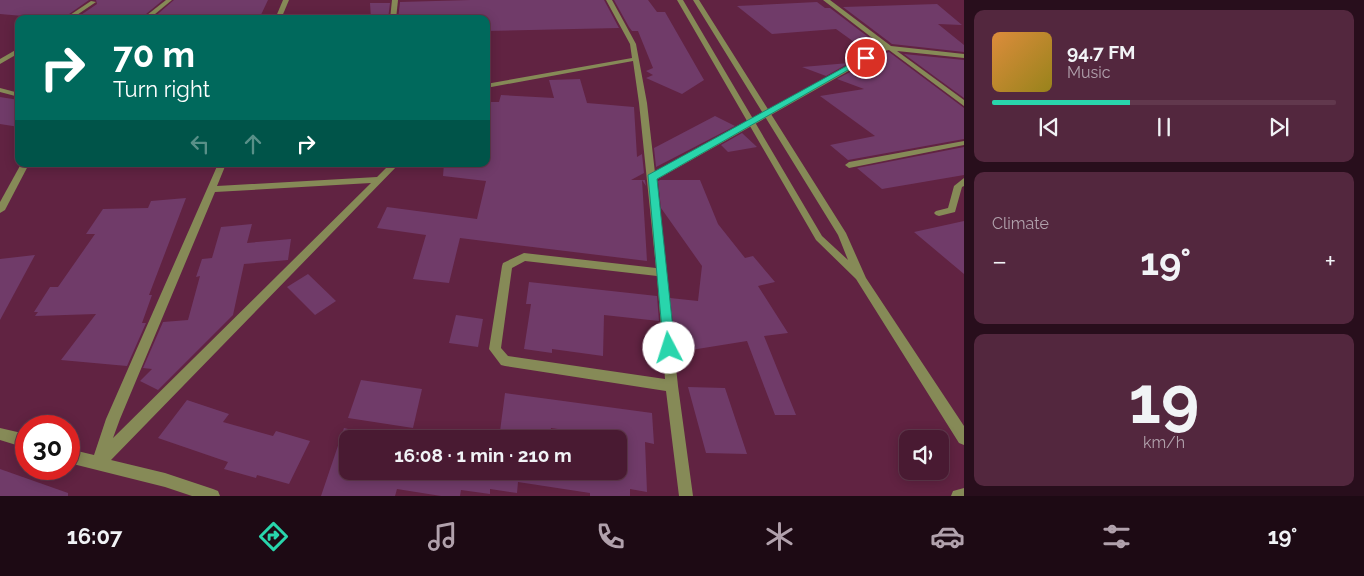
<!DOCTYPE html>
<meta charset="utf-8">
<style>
:root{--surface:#491a32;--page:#53273e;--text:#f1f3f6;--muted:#b1a1ac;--line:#61384d;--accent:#29d5ac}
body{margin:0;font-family:Raleway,sans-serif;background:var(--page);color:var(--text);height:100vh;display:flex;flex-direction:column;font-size:19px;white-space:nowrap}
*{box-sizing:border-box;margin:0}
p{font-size:16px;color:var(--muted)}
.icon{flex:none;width:28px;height:28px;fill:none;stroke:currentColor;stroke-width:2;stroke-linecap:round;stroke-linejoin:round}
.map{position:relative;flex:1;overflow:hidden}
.details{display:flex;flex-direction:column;gap:10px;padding:10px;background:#280e1c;width:400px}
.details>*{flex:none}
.hud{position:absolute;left:15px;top:15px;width:475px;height:152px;border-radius:10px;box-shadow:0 2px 12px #0003,0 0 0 1px var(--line);background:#00695c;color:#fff;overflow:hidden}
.controls{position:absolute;left:899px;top:430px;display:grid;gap:10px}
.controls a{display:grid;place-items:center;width:50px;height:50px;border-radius:10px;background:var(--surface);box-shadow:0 2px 12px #0003,0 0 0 1px var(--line);font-size:25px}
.speed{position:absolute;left:15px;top:415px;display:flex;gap:10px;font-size:25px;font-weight:700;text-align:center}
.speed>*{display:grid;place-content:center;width:65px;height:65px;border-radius:50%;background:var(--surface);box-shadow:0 2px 12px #0003,0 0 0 1px var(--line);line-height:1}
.speed .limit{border:8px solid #d22;background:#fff;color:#111}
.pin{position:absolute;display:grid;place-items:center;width:42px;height:42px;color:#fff;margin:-21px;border:2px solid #fff;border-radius:50%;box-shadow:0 1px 5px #0007}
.me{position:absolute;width:55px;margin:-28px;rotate:355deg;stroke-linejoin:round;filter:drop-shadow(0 0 4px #0008)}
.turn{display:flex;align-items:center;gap:18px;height:105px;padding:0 15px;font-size:22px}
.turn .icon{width:65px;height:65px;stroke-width:2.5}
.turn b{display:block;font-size:35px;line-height:42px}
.lanes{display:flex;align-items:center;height:48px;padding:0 15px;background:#0003;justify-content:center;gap:25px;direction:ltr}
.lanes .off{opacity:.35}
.big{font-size:38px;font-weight:700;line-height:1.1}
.details .tile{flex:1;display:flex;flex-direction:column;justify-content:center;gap:8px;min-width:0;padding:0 18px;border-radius:10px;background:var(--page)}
.details .dial{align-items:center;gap:0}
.dial b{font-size:65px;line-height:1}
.song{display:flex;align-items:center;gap:15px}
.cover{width:60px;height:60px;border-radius:8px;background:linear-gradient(135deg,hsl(30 70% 55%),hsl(50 70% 35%))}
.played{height:5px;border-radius:2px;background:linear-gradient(90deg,var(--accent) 40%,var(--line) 40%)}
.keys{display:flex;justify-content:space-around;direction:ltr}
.heat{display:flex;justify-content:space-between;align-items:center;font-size:28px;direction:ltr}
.trip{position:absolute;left:339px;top:430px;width:288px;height:50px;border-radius:10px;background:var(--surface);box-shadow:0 2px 12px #0003,0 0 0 1px var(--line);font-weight:700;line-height:50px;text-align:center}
.dock{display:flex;height:80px;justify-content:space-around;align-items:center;background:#1d0a14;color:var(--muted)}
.dock .icon{width:35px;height:35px}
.dock .on{color:var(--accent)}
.dock b{font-size:22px;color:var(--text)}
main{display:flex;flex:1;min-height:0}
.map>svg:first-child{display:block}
.building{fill:#703b69}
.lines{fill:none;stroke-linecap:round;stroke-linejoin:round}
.minor{fill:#868a57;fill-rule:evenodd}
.tertiary{fill:#868a57;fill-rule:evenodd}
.route{fill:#29d5ac;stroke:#1b8a70}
</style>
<main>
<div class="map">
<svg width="964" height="496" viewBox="0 0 964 496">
<rect width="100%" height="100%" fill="#612342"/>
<!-- building -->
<g class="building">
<path d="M0,0h89l-27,19h-44l5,-3 -23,-2z"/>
<path d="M96,0h67l-23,19h-65l22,-15z"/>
<path d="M174,0h94l-9,19h-107z"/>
<path d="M470,0h134l15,28 -133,3v-12h-88l2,-17z"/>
<path d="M614,0h34l9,12h8l39,68 -22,14 -36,-16 7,-3 -7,-4 7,-3 -15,-37h-6l-3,-4z"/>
<path d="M817,2l8,6h5l50,38 -12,6 -32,-23 -64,5 -35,-28z"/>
<path d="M370,3h20l-2,16h-17z"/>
<path d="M937,4l25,21 -24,-1 26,21v7l-72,-8 -49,-37z"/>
<path d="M889,52l75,56v31l-116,21 -18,-15 45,-9 -55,-40 44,-7 -27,-10 33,-18 10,-1 -4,-2z"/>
<path d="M904,54l60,6v38z"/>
<path d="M849,63l-23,13 -24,-9z"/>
<path d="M580,79l7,24 47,4 3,50 5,-3 2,19 -13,7h14l1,6 -4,-6 5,81 -187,-23 -11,45 -36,-4 13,-44 -49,-7 10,-21 90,12 9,-38 -43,-5 1,-12h42v-62h13l2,-7 53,3 -5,-18z"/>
<path d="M0,97l19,3v27l-19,-3z"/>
<path d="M715,116l20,10 -79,41 -2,-19z"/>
<path d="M742,133l15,14 -29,5 -7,-7z"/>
<path d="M964,147v28l-82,14 -25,-21z"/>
<path d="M660,180h40l18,44 27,34 8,-2 22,26 -17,4 30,47 -24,3 32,79h-21l-28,-74 -56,9 -13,-27h-5l-3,-25 28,3 4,-35 -41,-58 -3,-27z"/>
<path d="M186,198l-37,97h3l-10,28h4l-19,43 -66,-6 35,-46 -61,2 3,-4h-4l16,-25h8l37,-53h-9l17,-25 45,-1 3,-7z"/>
<path d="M964,221v53l-50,-42z"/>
<path d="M252,224l-5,19 44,-4 -3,21 -44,4 -11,51 -75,75 -18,-9 12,-12 -9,-1 20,-46 25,-2 12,-44 -4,1 6,-18 10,-1 9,-31z"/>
<path d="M35,255l-35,65v-61z"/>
<path d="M308,274l28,27 -21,14 -28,-28z"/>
<path d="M529,282l128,14 2,25 -55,-6 -1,41 -51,-7v4l-28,-4 7,-45h-5z"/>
<path d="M456,315l27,4 -5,28 -29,-4z"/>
<path d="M361,380l61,9 -9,39 -65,-10z"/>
<path d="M688,387l37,1 22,66 -41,-1z"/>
<path d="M505,393l147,20 2,31 -9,-2 2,50 -17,-3v7h-40v-3l-72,-11 -1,11 -27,-4v5l-29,-4 -1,6h-19l-44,-7 -2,7h-74l23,-68 4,1v42h270v-33l-67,-10 -1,11h-51z"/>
<path d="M187,400l42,14 -6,8 50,14 3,-5 34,10 -21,43 -32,-9 -1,3 -32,-9 4,-7 -70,-24z"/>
<path d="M0,469l68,24v3h-68z"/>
</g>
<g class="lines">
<!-- minor -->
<g class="minor">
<path d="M166,0h6l-23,19h-7z"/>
<path d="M283,0h6l-8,19h-6z"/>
<path d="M392,0h6l-2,19h-6z"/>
<path d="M606,0h6l24,44 11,59 8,70 225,-125 4,-1 -61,-47h7l61,46 73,8v4l-67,-7 67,49v6l-75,-56 -5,1 -228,129 22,206 15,110h-14l-13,-105 -161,-25 -4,-1 -12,-16 13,-83 1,-3 21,-10 132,15 -17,-165 -6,-42 -147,27v-4l146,-26 -2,-14zM525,261l132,15 8,103 -157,-23 -7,-8 11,-80z"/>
<path d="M91,1l5,1 -25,17h-7z"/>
<path d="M19,48v5l-19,11v-5z"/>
<path d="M0,88l19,5v4l-19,-5z"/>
<path d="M964,141v4l-115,23 -4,-3 4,-3z"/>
<path d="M21,164h8l-24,46 -5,3v-11z"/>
<path d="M218,164h8l-9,22 160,-9 13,-13h9l-288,296 54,13 48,16 5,2 2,5h-28l-27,-9 -96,-24v-14l25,6 12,-36zM371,183l-258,255 7,-19 95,-227z"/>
<path d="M964,178v8l-2,1 -7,25 -16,4 -3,-1 -2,-2 2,-2 12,-3 6,-22z"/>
<path d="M0,428l26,6v14l-26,-8z"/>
<path d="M964,488v8h-13l2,-5z"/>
</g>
<!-- tertiary -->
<path class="tertiary" d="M677,0h6l139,236 26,24 -10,-25 -145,-235h6l147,233 20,45 98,148v19l-5,-2 -103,-164 -40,-39z"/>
</g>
<!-- route -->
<path class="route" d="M863,57l6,1 -212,121 18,169 -2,4h-9l-16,-177z"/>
</svg>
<div class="controls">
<a><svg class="icon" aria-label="sound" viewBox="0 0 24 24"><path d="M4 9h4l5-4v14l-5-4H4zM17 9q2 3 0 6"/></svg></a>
</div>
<div class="speed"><div class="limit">30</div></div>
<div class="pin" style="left:866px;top:58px;background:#d93025"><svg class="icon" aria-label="arrive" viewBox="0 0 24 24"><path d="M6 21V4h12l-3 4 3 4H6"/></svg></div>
<svg class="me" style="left:669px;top:348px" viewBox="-20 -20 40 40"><circle r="19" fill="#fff"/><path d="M0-13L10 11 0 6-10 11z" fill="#29d5ac"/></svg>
<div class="trip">16:08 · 1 min · 210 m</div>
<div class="hud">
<div class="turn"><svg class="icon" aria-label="right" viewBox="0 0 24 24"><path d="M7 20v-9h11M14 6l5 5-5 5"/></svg><div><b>70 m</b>Turn right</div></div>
<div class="lanes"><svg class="icon off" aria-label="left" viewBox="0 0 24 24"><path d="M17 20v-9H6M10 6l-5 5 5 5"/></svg><svg class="icon off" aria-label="ahead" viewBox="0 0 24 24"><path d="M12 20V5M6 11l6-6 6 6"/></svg><svg class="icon" aria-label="right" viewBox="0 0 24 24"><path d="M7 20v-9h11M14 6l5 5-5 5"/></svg></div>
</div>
</div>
<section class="details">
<div class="tile">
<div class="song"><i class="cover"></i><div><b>94.7 FM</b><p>Music</p></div></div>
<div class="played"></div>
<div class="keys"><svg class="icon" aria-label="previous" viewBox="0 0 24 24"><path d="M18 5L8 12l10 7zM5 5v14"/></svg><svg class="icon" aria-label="pause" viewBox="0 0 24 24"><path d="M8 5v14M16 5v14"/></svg><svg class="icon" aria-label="next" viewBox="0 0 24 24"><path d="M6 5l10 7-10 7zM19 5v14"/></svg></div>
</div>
<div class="tile"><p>Climate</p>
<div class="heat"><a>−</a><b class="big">19°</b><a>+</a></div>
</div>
<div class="tile dial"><b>19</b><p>km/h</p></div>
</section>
</main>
<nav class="dock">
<b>16:07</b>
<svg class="icon on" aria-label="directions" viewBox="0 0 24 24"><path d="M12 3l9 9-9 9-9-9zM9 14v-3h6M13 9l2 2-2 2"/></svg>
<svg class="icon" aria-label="music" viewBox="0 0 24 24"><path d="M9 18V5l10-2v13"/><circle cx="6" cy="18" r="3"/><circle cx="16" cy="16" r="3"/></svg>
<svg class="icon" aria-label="phone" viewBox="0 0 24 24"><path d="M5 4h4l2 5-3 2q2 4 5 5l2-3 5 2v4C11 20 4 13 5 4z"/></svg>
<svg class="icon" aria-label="climate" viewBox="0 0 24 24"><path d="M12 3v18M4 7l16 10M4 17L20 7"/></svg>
<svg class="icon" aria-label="car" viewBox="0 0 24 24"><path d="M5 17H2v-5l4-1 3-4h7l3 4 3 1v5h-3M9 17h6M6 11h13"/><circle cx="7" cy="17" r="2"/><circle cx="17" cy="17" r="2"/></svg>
<svg class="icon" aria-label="filters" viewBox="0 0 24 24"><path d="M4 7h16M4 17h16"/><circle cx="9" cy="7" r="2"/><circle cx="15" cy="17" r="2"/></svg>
<b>19°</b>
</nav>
